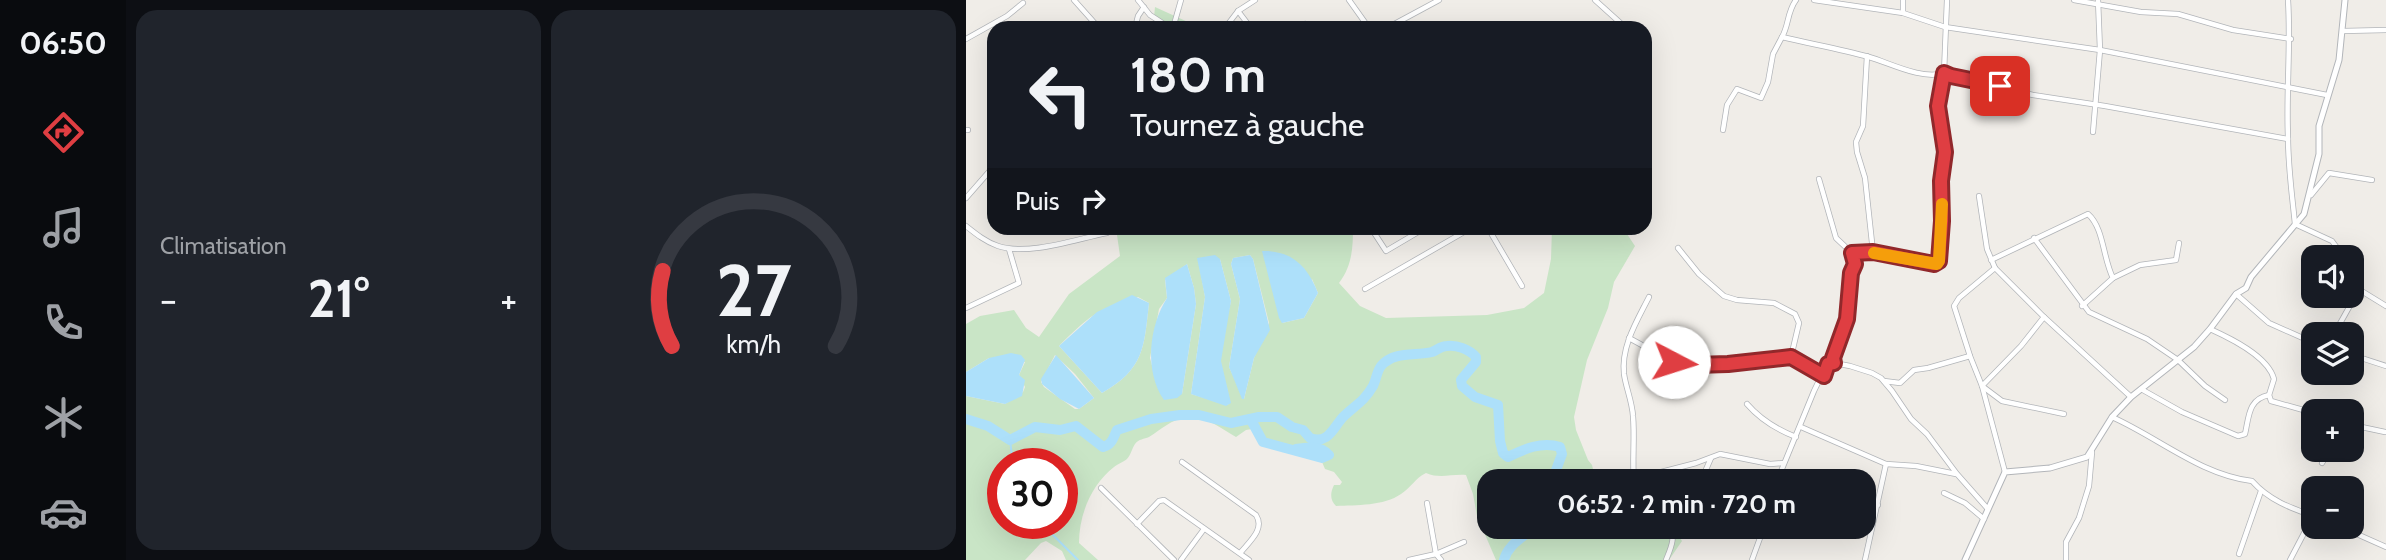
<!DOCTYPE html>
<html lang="fr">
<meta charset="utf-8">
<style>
:root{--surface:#171b24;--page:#20242c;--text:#f1f3f6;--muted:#9ea1a6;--line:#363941;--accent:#df3e42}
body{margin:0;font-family:Cabin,sans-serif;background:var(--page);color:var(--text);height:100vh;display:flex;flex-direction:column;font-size:26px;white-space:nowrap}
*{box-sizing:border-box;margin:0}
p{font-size:23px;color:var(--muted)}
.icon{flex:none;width:38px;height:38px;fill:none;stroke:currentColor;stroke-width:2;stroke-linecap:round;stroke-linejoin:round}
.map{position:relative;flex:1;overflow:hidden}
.panel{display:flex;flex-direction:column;gap:10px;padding:10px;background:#0d0f14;width:840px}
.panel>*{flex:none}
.hud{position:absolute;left:21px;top:21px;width:665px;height:214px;border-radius:21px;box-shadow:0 7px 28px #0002;background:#171b24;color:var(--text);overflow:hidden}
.tools{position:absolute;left:1335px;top:245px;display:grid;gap:14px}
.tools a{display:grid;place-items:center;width:63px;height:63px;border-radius:14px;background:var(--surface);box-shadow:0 7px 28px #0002;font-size:35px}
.speed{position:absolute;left:21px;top:448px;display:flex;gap:14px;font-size:35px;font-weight:700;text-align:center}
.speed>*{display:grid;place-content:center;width:91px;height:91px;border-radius:50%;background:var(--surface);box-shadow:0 7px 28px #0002;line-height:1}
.speed .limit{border:10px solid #d22;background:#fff;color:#111}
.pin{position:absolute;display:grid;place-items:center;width:60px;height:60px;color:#fff;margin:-30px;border-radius:14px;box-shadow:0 4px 10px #0006}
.me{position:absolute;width:77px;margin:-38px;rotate:95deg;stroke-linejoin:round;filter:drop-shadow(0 0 5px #0008)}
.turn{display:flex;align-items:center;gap:24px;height:147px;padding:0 28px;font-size:32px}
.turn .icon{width:91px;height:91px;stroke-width:2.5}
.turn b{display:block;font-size:49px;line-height:60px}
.then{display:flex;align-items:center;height:66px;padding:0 28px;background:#0003;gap:14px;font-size:26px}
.big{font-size:52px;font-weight:700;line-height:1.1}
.panel .tile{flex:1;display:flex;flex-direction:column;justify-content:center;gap:10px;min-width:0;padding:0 24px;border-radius:21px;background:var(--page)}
.panel .dial{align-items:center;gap:0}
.dial svg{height:182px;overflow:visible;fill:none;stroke:var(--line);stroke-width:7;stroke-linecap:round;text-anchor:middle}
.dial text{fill:var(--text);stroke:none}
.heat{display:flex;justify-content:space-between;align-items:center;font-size:38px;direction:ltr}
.panel .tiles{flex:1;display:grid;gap:10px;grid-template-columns:repeat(2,1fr)}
.trip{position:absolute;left:511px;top:469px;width:399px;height:70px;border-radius:21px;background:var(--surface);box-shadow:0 7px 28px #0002;font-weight:700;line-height:70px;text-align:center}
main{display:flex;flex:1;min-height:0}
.tab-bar{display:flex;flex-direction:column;width:126px;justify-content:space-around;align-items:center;background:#090b0e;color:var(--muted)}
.tab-bar .icon{width:49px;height:49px}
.tab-bar .on{color:var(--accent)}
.tab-bar b{font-size:32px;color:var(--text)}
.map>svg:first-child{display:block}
.green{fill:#c9e5c6;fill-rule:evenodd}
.water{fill:#ade0fa}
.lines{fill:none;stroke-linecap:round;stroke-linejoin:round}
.stream{stroke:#ade0fa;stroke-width:2}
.river{stroke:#ade0fa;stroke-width:10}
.minor-casing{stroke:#b2b5b9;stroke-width:6}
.tertiary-casing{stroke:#b2b5b9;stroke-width:7}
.minor{stroke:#fff;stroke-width:4.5}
.tertiary{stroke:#fff;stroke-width:5}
.route-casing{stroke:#91282b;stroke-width:18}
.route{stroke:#df3e42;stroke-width:12}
.slow{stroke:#f59e0b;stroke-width:12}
</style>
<main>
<nav class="tab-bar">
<b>06:50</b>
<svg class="icon on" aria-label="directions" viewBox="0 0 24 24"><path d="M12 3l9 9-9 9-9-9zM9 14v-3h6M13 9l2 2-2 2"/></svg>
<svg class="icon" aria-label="music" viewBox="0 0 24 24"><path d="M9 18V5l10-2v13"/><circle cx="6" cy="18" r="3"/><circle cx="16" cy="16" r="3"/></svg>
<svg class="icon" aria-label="phone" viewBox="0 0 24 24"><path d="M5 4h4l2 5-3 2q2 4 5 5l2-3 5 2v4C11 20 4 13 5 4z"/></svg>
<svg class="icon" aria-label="climate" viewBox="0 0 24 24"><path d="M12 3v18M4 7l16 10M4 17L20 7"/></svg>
<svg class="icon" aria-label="car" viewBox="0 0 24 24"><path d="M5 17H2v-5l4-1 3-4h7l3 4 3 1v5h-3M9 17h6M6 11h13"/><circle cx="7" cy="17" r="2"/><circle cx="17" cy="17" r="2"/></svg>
</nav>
<section class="panel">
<div class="tiles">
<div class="tile"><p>Climatisation</p>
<div class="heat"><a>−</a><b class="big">21°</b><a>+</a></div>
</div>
<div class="tile dial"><svg viewBox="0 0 100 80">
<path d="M14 69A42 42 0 1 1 86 69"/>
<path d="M14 69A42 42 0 0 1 10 36" stroke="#df3e42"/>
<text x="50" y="56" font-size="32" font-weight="700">27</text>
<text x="50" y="72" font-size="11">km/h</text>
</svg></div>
</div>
</section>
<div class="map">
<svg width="1420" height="560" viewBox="0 0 1420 560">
<rect width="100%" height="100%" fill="#f0ede8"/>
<!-- green -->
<g class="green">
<path d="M189,7l46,21h-48z"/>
<path d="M150,228h237c0,20 -1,38 -14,55l21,23 26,12 101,-3 37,-7 20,-15 7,-34 1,-31h71l12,18 -21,36 -6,26 -21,52 -13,57 2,13 12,30 4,5 4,16h-107v46h184l9,14 -13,19h-173l-19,-44 -4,-22 -7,-19c-16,-1 -26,4 -40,-2 -12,6 -14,14 -25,21 -17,12 -45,11 -65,12 -6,-6 -6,-13 -2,-21h6l2,-3 -8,-10 -9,-3 -3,-7 -16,-7 -42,-9 -12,-17 -6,1 -10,7c-16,-9 -29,-21 -49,-19 -16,1 -25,11 -38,19 -5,2 -10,2 -14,7 -3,4 -4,11 -8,15 -3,3 -10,5 -13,8 -23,18 -35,48 -35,76l19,17h-32l-4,-9 -16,-10 -5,2 -16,17h-59v-164l39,8 18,-12 2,-5 -6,-12 6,-13 -36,-4 -23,14v-48l14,-8 34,-6 12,18 13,9 30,-43 51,-38zM284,255l3,4 16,64 -15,35 -10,41 -15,-32 11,-68 -9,-35 2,-6zM232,258l22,1 11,42c-4,19 -11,41 -10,61 0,17 10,26 7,43l-37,-11 14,-97zM221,264l7,24 2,16 -14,90 -29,-25 -3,-11 9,-49 8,-11 -2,-18zM346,279l6,14 -14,25 -22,5zM172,297l11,6c-5,45 -5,66 -47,90l-43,-47c29,-29 39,-38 79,-49zM89,355l20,19 19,24 -15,11h-4l-31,-22 -3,-5zM37,464h59v59h-59z"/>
</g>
<!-- water -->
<g class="water">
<path d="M296,251c30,-1 46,16 56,42l-14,25 -22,5 -3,-5z"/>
<path d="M249,255l5,4 11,42 -10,60 10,42 -5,3 -35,-12 14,-97 -8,-39z"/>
<path d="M284,255l3,4 17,71 -16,28 -10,41h-2l-13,-32 11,-68 -9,-35 2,-6z"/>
<path d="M221,264l7,24 2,16 -14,90 -5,4 -13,2c-20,-29 -15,-74 3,-102l-2,-20z"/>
<path d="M166,295l17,8c-5,45 -5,66 -47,90l-43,-47 38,-34z"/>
<path d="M45,353l10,2 4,5 -6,15 6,5 -3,16 -17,8 -39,-8v-24l23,-14z"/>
<path d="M90,355l38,43 -15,11 -19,-10 -18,-15 -1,-5z"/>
</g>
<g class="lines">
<!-- stream -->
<g class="stream">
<path d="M44,440l3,24"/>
<path d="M75,523l37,37"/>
</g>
<!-- river -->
<g class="river">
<path d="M0,419l22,7 22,14 25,-13 25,3 16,-4 27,21c9,-2 10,-9 14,-17l34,-11 29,-4h19l32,8 28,-6h18l15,10 11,3 7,8c18,7 23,-10 33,-21 12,-12 20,-14 30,-31 3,-6 4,-15 8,-20 13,-15 34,-10 51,-14 5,-2 9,-6 15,-6 10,-1 22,3 29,11v5l-15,18 1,6 13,11 23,8 2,36 3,12 5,4c16,-8 34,-16 52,-10l2,7 -10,27"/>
<path d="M285,420l12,22 59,16 7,-3c-9,-10 -22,-8 -33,-6"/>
<path d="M538,560c4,-16 19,-22 30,-33"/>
</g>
<!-- minor casing -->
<g class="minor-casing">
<g id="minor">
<path d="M108,0l25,28"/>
<path d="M172,0l12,15 20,13"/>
<path d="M383,0l20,28"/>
<path d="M629,0l31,28"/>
<path d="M830,0c-9,12 -7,25 -14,37 29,7 58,12 87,20 21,6 52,23 75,16l3,-73"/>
<path d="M848,0l89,13 42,14 155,23 227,45"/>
<path d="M937,0v13"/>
<path d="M1108,0l67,12 37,2 55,16 58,9"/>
<path d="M1322,0c3,46 -2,91 0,137 0,29 4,58 7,87l37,17 12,16"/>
<path d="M272,11l13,17"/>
<path d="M339,24l3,4"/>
<path d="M169,28l3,-12 6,-9"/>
<path d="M207,28l8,-28"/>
<path d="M259,28l13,-17 17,-11"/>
<path d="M421,28l52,-28"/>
<path d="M1377,31l43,-1"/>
<path d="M0,39l41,-23 16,-13"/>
<path d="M901,56l-4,70 -7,16 1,10 8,26 8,74"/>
<path d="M0,130h2"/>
<path d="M757,130l4,-25 10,-16 24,9 7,-16 5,-28 9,-17"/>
<path d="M1127,132l7,-82 -2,-50"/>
<path d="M853,179l17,59 16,15"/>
<path d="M1345,195l18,-22 43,7"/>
<path d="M1013,196l8,53 8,19 49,49 87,80"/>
<path d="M0,198l28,-32"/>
<path d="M0,226c10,8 20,16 32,20 31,10 78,-7 109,-13l7,-5"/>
<path d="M405,228l15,23 39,-23"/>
<path d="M522,228l34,58"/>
<path d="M1068,238l55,74 58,27 31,21 27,26 20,14"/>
<path d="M712,248l21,26 25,22 13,4 37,3 21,11 4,9 -8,34"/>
<path d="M1025,260l97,-46c16,14 15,45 25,64l-31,28"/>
<path d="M1029,268l-36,30 -5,8 16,50 12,30 23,86"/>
<path d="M1147,278l27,-13 36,-5 3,-17"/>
<path d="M399,289l106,-61"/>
<path d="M1394,290l26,16"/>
<path d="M1270,294l33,29 45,20"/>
<path d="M0,308l53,-25 -10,-34"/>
<path d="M1078,317l-23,29 -39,40 20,15 62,13"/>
<path d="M1244,329c20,9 58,27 64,50l-5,16 2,6 43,12"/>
<path d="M1371,334l1,-7 23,-41v-5l-9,-13"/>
<path d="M663,338l44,24 22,3 34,-1 62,-7 32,18"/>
<path d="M1386,355l34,11"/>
<path d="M868,363l-1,-5 14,-39 4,-46 4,-9 -3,-11 21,-1 61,12 5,-3 3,-40 -1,-40 4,-29 -7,-46 6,-33 7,3 82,19 72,11 183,33"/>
<path d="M918,381l16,2 14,-13 14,-2 42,-12"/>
<path d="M1175,389l41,23 56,24 7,-2c4,-17 3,-35 24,-39"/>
<path d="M781,404c13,15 31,26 49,33"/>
<path d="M1146,417c47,21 89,58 140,64 17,19 38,27 62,35"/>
<path d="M1386,425l33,7"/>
<path d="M835,427l85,37"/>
<path d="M216,462l74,53c9,14 -6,26 -15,37"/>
<path d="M1356,463l8,-13"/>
<path d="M668,479l62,-16 24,-9 50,10 14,-1"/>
<path d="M668,481c-2,-21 1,-43 -1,-65 -1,-15 -7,-28 -9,-42 -3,-28 13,-53 25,-77"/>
<path d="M735,481l10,-23"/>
<path d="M811,481l37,-90 13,-27 7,-1 16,3 22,7 9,5 11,13 19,28 16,15 30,40 30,34"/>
<path d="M135,488l73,72"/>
<path d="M978,493l21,10 19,16"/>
<path d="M461,503l9,51 5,6"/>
<path d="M898,504l14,1"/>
<path d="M171,524l22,-23 5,-1 85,60"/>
<path d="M1375,527l45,20"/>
<path d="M1273,554l22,-63"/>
<path d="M215,560l23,-31"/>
<path d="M443,560l27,-6 28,-12"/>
<path d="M700,560c4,-10 12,-26 1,-33"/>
<path d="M786,560l12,-33"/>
<path d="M899,560l21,-96 30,2 40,8"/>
<path d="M1100,560v-18l13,-24 10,-32 3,-34"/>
<path d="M1324,560l23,-44"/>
</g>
</g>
<!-- tertiary casing -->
<g class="tertiary-casing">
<path id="tertiary" d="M999,560l40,-88 45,-4 37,-11 25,-40 19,-20 63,-50 16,-18 26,-35 10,-6 5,-11 53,-63 15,-60v-28l20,-66 6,-60"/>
</g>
<!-- minor -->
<use href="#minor" class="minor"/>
<!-- tertiary -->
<use href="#tertiary" class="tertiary"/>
</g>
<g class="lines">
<!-- route casing -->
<g class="route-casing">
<path id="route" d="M708,362l21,3 33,-1 63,-7 33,19 4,-12 6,-1 -1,-5 14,-39 4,-46 4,-9 -3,-11 21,-1 61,12 5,-3 3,-40 -1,-40 4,-29 -7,-46 6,-33 7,3 49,10"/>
</g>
<!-- route -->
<use href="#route" class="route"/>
<!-- slow -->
<path class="slow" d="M908,253l63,11 2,-3 3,-57"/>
</g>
</svg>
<div class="tools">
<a><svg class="icon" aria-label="sound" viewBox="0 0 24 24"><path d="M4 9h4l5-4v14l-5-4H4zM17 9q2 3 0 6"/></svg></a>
<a><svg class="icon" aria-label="layers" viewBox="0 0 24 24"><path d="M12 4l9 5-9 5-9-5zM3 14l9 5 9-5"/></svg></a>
<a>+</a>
<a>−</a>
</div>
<div class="speed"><div class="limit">30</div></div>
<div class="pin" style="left:1034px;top:86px;background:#d93025"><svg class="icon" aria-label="arrive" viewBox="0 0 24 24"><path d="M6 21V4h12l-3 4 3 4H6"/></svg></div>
<svg class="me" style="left:708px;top:362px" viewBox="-20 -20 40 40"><circle r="19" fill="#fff"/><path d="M0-13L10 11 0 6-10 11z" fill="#df3e42"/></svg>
<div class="trip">06:52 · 2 min · 720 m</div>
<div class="hud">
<div class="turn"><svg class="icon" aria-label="left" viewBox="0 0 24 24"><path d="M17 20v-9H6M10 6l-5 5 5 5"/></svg><div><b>180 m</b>Tournez à gauche</div></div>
<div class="then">Puis<svg class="icon" aria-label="right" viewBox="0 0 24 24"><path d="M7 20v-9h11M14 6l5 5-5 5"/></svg></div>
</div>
</div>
</main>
